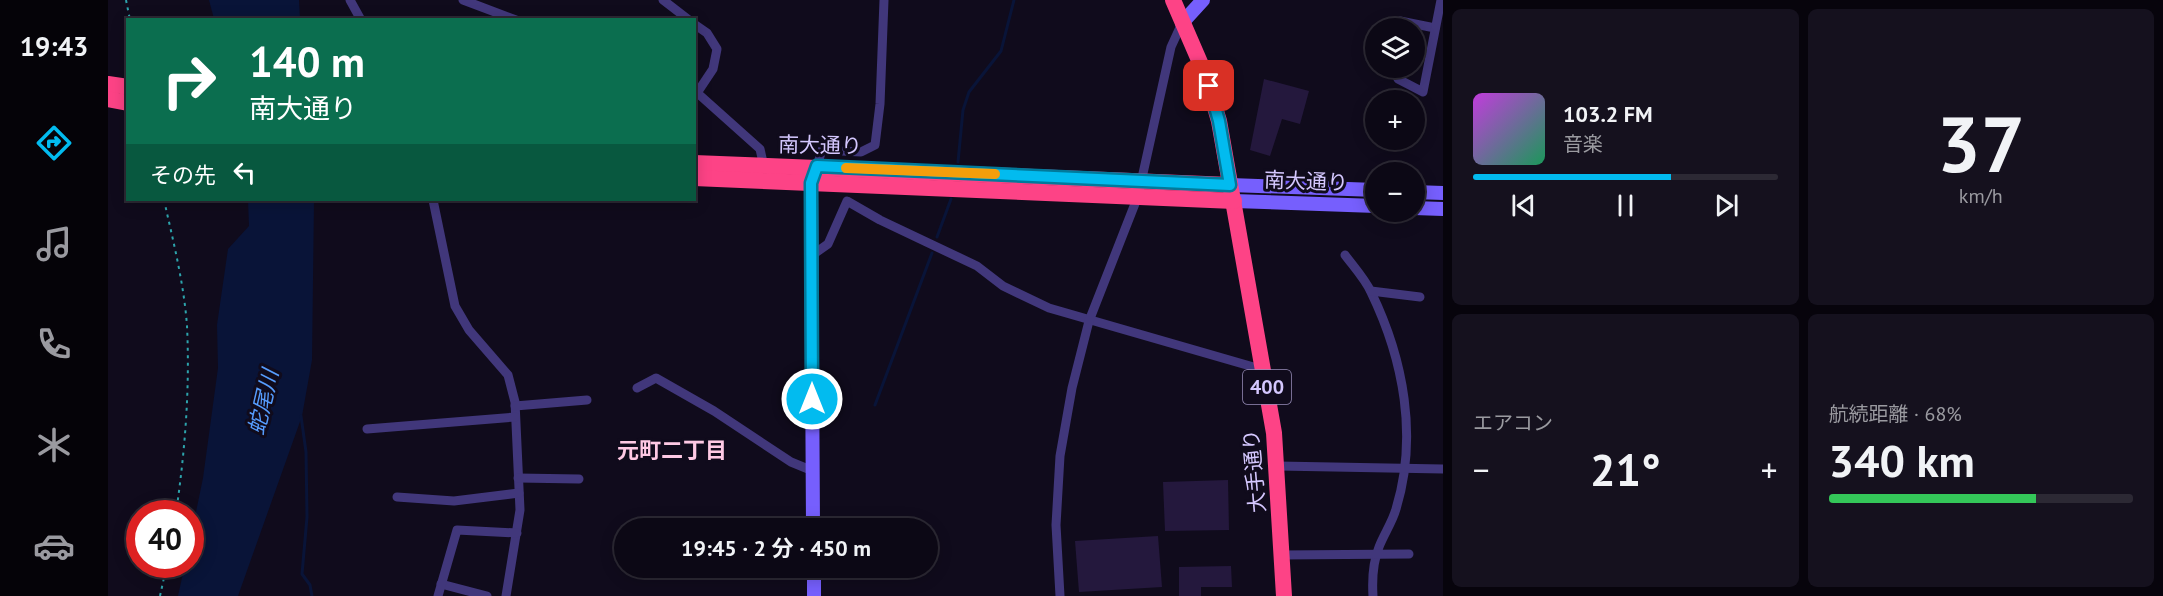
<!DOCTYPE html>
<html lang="ja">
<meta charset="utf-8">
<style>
:root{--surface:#0c0815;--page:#15111e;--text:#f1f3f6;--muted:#9a9aa0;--line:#2c2934;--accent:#02bbef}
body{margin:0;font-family:"PT Sans","Noto Sans JP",sans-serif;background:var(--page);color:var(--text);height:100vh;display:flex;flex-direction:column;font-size:22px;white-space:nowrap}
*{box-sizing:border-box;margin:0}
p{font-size:20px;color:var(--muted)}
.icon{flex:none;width:33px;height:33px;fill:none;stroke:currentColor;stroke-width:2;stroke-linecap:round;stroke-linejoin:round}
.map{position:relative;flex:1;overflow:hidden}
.drawer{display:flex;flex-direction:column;gap:9px;padding:9px;background:#07040c;width:720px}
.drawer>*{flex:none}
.top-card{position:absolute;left:18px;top:18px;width:570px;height:183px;border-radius:0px;box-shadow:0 3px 15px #0003,0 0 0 2px var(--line);background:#0b6e4f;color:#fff;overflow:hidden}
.buttons{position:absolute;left:1257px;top:18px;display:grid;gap:12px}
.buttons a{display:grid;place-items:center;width:60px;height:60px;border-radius:50%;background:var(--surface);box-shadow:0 3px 15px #0003,0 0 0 2px var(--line);font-size:30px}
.speed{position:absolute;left:18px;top:500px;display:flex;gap:12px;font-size:30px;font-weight:700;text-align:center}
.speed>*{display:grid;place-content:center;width:78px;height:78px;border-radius:50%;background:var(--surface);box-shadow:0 3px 15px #0003,0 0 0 2px var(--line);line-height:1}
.speed .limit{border:9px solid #d22;background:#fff;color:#111}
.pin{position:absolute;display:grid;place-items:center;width:51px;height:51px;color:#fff;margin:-26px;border-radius:12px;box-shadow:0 3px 9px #0006}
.me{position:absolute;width:66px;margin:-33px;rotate:0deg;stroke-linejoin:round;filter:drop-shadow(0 0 4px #0008)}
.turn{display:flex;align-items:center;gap:21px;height:126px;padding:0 24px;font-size:27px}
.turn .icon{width:78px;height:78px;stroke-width:2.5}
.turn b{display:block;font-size:42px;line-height:51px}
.then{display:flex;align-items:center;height:57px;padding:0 24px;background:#0003;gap:12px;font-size:22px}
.big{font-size:45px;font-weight:700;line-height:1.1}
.drawer .widget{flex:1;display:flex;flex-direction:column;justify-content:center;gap:9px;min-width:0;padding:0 21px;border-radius:9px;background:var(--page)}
.drawer .dial{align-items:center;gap:0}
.dial b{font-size:78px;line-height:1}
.song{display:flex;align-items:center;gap:18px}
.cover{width:72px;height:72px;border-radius:9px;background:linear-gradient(135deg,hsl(290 70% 55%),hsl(150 70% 35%))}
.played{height:6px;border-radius:3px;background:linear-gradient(90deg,var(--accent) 65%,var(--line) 65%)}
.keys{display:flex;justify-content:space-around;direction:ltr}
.heat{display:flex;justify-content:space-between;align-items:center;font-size:33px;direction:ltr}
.charge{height:9px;border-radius:4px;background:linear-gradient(90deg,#34c759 68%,var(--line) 0)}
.drawer .tiles{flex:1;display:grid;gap:9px;grid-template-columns:repeat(2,1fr)}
.trip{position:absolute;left:506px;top:518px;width:324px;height:60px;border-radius:30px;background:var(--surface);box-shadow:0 3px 15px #0003,0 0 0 2px var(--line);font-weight:700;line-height:60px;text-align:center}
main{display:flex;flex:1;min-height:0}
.dock{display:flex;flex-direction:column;width:108px;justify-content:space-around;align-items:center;background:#050308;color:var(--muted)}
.dock .icon{width:42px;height:42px}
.dock .current{color:var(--accent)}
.dock b{font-size:27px;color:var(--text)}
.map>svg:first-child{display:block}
.water{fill:#091438}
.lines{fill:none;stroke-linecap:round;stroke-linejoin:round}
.stream{stroke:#091438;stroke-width:3}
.building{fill:#24183d}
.path{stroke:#2da4ac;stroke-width:2;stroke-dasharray:3 4.5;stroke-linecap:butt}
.street{stroke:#41377b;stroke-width:9}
.secondary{stroke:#765ffd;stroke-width:14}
.highway{stroke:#fd4386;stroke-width:16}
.route-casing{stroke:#017a9b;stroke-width:15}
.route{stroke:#02bbef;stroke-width:10}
.slow{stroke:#f59e0b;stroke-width:10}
.labels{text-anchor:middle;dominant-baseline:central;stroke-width:6;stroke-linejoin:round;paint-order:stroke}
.shield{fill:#100b1c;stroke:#998fba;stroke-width:1.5}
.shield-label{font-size:20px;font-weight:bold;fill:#d4c7fe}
.street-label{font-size:21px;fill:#d4c7fe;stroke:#100b1c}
.water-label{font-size:22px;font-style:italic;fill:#569cfd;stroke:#100b1c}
.neighbourhood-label{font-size:22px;font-weight:bold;fill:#fec9e4;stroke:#100b1c}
</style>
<main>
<nav class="dock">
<b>19:43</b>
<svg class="icon current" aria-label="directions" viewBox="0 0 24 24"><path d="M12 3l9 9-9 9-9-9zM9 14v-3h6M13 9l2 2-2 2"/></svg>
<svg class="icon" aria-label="music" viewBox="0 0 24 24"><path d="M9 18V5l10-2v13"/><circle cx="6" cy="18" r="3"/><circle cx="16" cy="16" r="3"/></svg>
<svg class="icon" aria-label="phone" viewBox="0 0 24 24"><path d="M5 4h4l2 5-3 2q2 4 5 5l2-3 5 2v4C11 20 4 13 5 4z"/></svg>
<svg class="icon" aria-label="climate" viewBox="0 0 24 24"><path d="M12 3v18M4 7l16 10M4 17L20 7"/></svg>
<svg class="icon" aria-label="car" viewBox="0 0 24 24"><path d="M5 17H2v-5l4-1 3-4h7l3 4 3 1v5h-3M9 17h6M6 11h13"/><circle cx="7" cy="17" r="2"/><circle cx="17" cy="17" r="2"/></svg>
</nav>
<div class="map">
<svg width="1335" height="596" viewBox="0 0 1335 596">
<rect width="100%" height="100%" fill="#100b1c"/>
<!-- water -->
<g class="water">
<path d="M101,0h90l1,19h-86z"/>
<path d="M140,200h66l-2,160 -10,56 -64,180h-60l7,-32h5l1,-28 12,-58 15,-110 -1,-43 11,-76 21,-23z"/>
</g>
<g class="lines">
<!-- stream -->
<g class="stream">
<path d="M850,162l5,-52 6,-18 32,-41 13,-51"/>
<path d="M829,237l14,-38"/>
<path d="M767,405l57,-152"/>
<path d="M193,416l5,36 1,65 -5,57 8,11 2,11"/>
</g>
</g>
<!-- building -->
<g class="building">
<path d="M1156,79l45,12 -9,33 -18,-5 -12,37 -20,-6z"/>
<path d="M1120,480l1,50 -64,1 -2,-49z"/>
<path d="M1050,536l4,51 -83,5 -4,-51z"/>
<path d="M1123,566l1,21h-31v9h-22v-29z"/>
</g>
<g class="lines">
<!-- path -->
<g class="path">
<path d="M18,0l4,20"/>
<path d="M56,200c9,40 20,84 23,126 3,63 -2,125 -11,187"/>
<path d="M52,596l7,-32"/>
</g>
<!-- street -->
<g class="street">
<path d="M242,0l11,20"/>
<path d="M355,0l53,20"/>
<path d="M555,0l26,20"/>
<path d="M586,24l13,9 10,16 -4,20 -16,24"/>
<path d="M1291,28l1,-7 35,7"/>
<path d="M1285,68l5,11 25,13 18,-92"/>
<path d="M586,90l66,59 4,18"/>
<path d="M709,166l5,-16 39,2 14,-7 5,-41 4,-104"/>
<path d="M325,200l22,106 14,24 39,45 7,27 5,108 -14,86"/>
<path d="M1237,255c9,12 20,24 26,37 33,68 47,145 25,217 -4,14 -12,25 -17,38 -6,15 -7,33 -6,49"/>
<path d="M703,256l17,-12 19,-43 33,19 97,46 26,20 46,22 215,62"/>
<path d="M1263,291l49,6"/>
<path d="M529,388l19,-10 58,33 77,51 22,9"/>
<path d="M407,406l72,-6"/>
<path d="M259,429l148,-12"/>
<path d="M1170,466l165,3"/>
<path d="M410,478l61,1"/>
<path d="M289,497l57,4 65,-8"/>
<path d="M1174,555l127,-1"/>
<path d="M333,584l46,12"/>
<path d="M330,596l19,-66 60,3"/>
<path d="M952,596l-4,-71 4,-69 12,-68 17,-67 49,-125 33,-149 11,-24"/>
</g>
<!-- secondary -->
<g class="secondary">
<path d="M1074,23l21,-23"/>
<path d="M1122,185l146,5"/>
<path d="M1306,192l29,1"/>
<path d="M1126,201l142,5"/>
<path d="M1306,208l29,1"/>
<path d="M705,528l-2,-345 3,-9"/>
<path d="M706,567v29"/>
</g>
<!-- highway -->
<g class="highway">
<path d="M1065,0l32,74 14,47 55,312 10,163"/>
<path d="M0,84l20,3"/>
<path d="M0,99l20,4"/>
<path d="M586,163l536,22"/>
<path d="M586,178l540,23"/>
</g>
</g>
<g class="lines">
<!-- route casing -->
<g class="route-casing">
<path id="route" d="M704,399l-1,-216 6,-17 413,19 -11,-64 -10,-35"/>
</g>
<!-- route -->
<use href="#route" class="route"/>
<!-- slow -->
<path class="slow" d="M738,168l149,6"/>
</g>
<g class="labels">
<!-- shield labels -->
<rect class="shield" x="1135" y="370" width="48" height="34" rx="4.5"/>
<g class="shield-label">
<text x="1159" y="387">400</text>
</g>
<!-- street labels -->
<g class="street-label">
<text transform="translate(712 145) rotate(1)">南大通り</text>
<text transform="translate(1198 181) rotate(2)">南大通り</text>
<text transform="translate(1146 471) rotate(-95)">大手通り</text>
</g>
<!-- water labels -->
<g class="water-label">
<text transform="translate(155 402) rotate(-77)">蛇尾川</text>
</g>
<!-- neighbourhood labels -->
<g class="neighbourhood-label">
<text x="564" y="450">元町二丁目</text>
</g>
</g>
</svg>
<div class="buttons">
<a><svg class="icon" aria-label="layers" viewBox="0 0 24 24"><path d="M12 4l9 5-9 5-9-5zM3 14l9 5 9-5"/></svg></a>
<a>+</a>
<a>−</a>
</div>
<div class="speed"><div class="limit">40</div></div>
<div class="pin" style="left:1101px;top:86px;background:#d93025"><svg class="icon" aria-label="arrive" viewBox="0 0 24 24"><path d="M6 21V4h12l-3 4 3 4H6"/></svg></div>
<svg class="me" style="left:704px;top:399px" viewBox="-20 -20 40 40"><circle r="17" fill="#02bbef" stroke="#fff" stroke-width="3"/><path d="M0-11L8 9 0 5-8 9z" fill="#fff"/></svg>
<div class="trip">19:45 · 2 分 · 450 m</div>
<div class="top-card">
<div class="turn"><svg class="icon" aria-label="right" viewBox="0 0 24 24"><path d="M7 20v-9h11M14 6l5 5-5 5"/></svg><div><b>140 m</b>南大通り</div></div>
<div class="then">その先<svg class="icon" aria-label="left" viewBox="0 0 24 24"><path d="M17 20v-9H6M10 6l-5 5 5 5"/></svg></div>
</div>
</div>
<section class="drawer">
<div class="tiles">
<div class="widget">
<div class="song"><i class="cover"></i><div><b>103.2 FM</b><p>音楽</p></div></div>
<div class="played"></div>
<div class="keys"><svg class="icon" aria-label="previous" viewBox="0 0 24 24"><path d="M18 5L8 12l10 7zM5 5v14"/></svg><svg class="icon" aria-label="pause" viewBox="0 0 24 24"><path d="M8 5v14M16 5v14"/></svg><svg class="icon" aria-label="next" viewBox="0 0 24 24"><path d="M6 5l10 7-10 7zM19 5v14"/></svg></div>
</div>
<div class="widget dial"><b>37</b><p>km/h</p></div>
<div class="widget"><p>エアコン</p>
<div class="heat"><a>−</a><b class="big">21°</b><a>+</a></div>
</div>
<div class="widget"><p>航続距離 · 68%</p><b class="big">340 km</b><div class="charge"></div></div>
</div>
</section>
</main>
